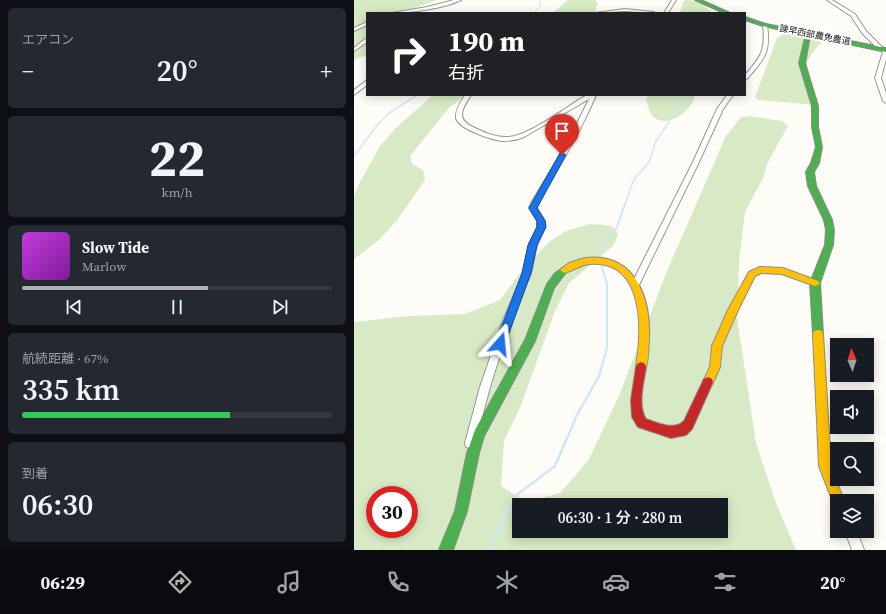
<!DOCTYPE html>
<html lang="ja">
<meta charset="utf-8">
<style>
:root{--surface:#171b24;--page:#242831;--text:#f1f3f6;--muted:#9ea1a6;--line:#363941;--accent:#b2b2b3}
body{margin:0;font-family:"Source Serif 4","Noto Sans JP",serif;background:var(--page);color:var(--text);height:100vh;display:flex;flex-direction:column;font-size:15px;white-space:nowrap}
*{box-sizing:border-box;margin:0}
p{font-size:13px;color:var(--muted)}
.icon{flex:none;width:22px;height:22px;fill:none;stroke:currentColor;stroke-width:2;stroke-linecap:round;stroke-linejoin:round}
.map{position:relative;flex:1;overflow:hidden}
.panel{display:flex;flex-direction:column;gap:8px;padding:8px;background:#0d0f14;width:354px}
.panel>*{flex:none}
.hud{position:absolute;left:12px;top:12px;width:380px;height:84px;border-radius:0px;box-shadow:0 2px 10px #0003;background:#202124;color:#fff;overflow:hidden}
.needle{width:26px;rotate:357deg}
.controls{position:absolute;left:476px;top:338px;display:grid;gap:8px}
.controls a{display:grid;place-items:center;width:44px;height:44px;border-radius:0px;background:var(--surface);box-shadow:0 2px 10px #0003;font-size:20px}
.speed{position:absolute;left:12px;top:486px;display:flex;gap:8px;font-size:20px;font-weight:700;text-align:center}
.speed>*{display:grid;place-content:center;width:52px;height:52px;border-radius:50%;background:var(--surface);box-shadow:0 2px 10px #0003;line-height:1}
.speed .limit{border:6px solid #d22;background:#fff;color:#111}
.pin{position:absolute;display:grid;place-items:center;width:34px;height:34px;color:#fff;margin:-41px -17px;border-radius:50% 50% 50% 0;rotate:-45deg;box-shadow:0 0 4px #0007}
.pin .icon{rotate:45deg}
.me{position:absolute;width:44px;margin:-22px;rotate:18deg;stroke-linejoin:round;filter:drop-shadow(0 0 3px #0008)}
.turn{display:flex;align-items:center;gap:14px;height:84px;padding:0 16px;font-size:18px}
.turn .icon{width:52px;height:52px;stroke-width:2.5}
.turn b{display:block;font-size:28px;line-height:34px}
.big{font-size:30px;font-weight:600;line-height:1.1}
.panel .tile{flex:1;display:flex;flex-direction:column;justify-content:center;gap:6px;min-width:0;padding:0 14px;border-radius:6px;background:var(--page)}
.panel .dial{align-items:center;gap:0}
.dial b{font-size:52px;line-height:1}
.song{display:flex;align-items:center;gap:12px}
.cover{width:48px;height:48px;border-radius:6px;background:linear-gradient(135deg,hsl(290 70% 55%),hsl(290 70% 35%))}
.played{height:4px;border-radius:2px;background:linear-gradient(90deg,var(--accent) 60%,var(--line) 60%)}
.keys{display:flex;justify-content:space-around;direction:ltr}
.heat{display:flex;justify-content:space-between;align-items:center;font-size:22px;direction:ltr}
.charge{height:6px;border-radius:3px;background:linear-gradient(90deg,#34c759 67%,var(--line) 0)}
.trip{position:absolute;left:158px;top:498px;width:216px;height:40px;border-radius:0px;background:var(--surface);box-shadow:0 2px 10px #0003;font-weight:600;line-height:40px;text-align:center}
.dock{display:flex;height:64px;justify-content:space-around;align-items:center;background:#090b0e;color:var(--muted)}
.dock .icon{width:28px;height:28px}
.dock .selected{color:var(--accent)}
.dock b{font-size:18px;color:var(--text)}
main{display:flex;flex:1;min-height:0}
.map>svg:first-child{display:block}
.forest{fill:#d8eac5;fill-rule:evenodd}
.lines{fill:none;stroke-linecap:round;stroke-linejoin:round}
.stream-far3{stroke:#cde8f7;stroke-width:1}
.stream-far2{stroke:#cde8f7;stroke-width:1.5}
.stream-far1{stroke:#cde8f7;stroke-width:2}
.stream{stroke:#cde8f7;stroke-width:2.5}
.street-casing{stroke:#979795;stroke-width:2}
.fast-casing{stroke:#8e8d8b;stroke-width:2}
.slow-casing{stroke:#8e8d8b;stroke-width:2}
.jam-casing{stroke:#8e8d8b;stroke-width:2}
.street{fill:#fffffe;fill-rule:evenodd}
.fast{fill:#4caf50;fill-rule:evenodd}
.slow{fill:#ffc107;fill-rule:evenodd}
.jam{fill:#c62828;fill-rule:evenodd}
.route{fill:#1a73e8;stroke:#114b97}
.labels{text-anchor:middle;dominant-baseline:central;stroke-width:4;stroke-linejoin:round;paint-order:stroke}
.far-street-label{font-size:9px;fill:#111;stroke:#fff}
</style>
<main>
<section class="panel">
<div class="tile"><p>エアコン</p>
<div class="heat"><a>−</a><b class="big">20°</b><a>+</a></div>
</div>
<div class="tile dial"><b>22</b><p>km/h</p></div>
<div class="tile">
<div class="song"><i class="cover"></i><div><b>Slow Tide</b><p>Marlow</p></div></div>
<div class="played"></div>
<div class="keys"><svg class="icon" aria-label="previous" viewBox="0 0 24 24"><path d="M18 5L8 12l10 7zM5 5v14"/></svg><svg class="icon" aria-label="pause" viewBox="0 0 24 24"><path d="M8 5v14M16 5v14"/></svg><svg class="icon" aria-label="next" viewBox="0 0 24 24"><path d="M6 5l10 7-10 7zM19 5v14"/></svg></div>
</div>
<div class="tile"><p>航続距離 · 67%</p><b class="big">335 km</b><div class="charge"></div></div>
<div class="tile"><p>到着</p><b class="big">06:30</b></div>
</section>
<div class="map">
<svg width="532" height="550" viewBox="0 0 532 550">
<rect width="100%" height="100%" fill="#fdfcf7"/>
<!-- forest -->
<g class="forest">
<path d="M0,0h83l-38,13h-32v42l-13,5z"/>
<path d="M214,0h28l1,4 -2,9h-42z"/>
<path d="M332,0c11,0 19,5 26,13h-32l3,-11z"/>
<path d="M432,33h11l23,6 2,3c-22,22 -19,33 -4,59l-1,4 -59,-5 -3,-3 22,-59z"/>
<path d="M79,95h32l-17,14 -38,47 2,8 11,6 2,10 -28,40 -18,20 -25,19v-63l6,-14 20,-36 16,-18z"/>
<path d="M296,95h45c-2,15 -26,33 -40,23 -6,-3 -7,-13 -9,-19z"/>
<path d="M396,116l32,5 6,5 -20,36 -5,16 -18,34 -6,50 -2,56 19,125 18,55 22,52h-442v-228l55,-6 56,-2 35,-14 23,-31 26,-27 17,-11 24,-7 22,2 6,8 -4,11 -45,38 -14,28 -34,94 -17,36 -3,45 25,16 34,-9 28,-32 31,-65 48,-125 59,-135 15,-19zM21,495h34v34h-34zM165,505h202v26h-202z"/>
</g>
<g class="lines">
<!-- stream-far3 -->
<g class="stream-far3">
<path d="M357,0l5,7"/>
<path d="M180,13l6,-6v-7"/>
</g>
<!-- stream-far2 -->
<g class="stream-far2">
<path d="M0,156l25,-33 10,-10 28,-18"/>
<path d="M271,205l6,-19 4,-8 14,-16 7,-21 13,-19 9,-19 10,-8"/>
</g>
<!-- stream-far1 -->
<g class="stream-far1">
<path d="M246,258l5,-16 11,-13 9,-25"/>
<path d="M247,264l6,20v63l-2,9"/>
</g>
<!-- stream -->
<path class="stream" d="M137,550l14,-37 13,-19 37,-28 22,-51 22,-39 6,-21"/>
<!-- street casing -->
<g class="street-casing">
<g id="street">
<path d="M100,0h7c-15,8 -52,13 -69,13l35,-6z"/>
<path d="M318,0h4l-8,13h-4z"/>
<path d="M473,0h5l23,14 11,17 17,17 3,1v10l-5,19 5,15v10l-3,-2 -8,-23 8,-26 -4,-2 -17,-17 -11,-17z"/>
<path d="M271,9l28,3 2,1 -30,-2 -30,2z"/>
<path d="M13,22v3l-13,6v-3z"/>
<path d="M411,24l2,1c4,28 -3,34 -20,54l-2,1v-5c16,-18 21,-25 18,-50z"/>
<path d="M11,39h2v3l-13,9v-3z"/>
<path d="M13,80v5l-13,10v-5z"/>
<path d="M111,95h6c-7,11 -16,23 0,31 10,5 22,11 35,11 21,1 61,-31 81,-42h9c-16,38 -37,73 -59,108v5l8,13v6l-8,18 -6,28 -21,50 -20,64 -15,56 -1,4 -4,1 -4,-1 -1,-4 15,-56 22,-64 21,-50 6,-28 8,-18v-6l-8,-13 2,-5 38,-63 20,-41 -65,38c-7,3 -14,4 -21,4 -11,-1 -45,-12 -47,-23 -1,-8 5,-17 9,-23z"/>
<path d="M373,95h6l-10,14 -24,53 -60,123 -1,2h-6l-1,-2 62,-123 24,-53z"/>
<path d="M491,531h12l7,19h-12z"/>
</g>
</g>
<!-- fast casing -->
<g class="fast-casing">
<g id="fast">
<path d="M341,0h6l29,13h-6z"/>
<path d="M391,17l21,7 120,24v4l-76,-16 -5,27 13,43v21l4,20 -3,16 -5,9 2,14 16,34 2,10 -1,15 -13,38 3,51 -1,3 -4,1 -4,-1 -1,-3 -3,-51 15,-38 1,-15 -2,-10 -16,-34 -2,-14 5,-9 5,-16 -4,-20v-21l-13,-43 6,-25v-3l-42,-9 -18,-6z"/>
<path d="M210,267l4,3 -14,18 -19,53 -51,95 -5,17 -12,58 -14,39h-14l16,-39 12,-58 8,-23 50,-90 22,-56 8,-11z"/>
</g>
</g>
<!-- slow casing -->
<g class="slow-casing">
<g id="slow">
<path d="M231,258c50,-6 66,39 64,82 -1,9 0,21 -4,30l-4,2 -4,-2 -1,-3c6,-37 9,-107 -46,-103 -10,1 -17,7 -26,9l-4,-3 9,-7z"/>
<path d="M406,267l23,1 35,13 2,2 -2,2 -3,1 -33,-12 -21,-1 -6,3 -17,34 -16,36 -2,21 -8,18 -4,2 -4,-2 -1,-3 7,-15 2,-21 16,-36 21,-38z"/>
<path d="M464,330l4,1 1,3 8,132 13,35h-7v6l-3,-2 -15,-39 -6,-132 1,-3z"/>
</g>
</g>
<!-- jam casing -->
<g class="jam-casing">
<path id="jam" d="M287,362l4,2 1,3c-2,15 -9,38 0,52 12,4 28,12 38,2l20,-42 4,-2 4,2 1,3 -21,47 -6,6 -15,3 -33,-11 -6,-10 -1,-17 5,-33 1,-3z"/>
</g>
<!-- street -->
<use href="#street" class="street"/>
<!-- fast -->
<use href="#fast" class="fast"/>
<!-- slow -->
<use href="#slow" class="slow"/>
<!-- jam -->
<use href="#jam" class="jam"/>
</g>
<!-- route -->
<path class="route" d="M206,153h2l4,2 -29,53 8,13 1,6 -9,18 -6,28 -26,71 -2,3 -3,1 -4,-1 -1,-3 27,-71 6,-28 9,-18v-6l-8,-13z"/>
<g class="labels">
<!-- far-street labels -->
<g class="far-street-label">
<text transform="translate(461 35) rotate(11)">諫早西部農免農道</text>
</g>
</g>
</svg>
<div class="controls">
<a><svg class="needle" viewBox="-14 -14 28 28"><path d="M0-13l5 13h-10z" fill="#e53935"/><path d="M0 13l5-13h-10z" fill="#9ea1a6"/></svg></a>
<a><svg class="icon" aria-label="sound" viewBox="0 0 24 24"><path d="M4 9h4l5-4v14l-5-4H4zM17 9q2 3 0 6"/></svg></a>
<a><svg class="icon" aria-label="search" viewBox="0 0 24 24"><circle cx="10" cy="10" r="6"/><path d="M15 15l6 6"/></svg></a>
<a><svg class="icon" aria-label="layers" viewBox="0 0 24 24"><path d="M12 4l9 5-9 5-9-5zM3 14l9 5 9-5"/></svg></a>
</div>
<div class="speed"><div class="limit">30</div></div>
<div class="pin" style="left:208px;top:155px;background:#d93025"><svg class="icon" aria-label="arrive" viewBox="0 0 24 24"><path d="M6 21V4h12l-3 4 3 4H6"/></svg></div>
<svg class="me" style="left:146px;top:344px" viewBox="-20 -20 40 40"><path d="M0-17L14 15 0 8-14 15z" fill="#1a73e8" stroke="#fff" stroke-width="4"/></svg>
<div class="trip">06:30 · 1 分 · 280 m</div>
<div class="hud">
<div class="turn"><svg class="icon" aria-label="right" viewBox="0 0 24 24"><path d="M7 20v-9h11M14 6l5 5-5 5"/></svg><div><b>190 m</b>右折</div></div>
</div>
</div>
</main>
<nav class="dock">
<b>06:29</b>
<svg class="icon selected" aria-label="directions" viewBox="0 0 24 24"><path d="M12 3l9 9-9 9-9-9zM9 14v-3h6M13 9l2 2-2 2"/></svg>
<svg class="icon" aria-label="music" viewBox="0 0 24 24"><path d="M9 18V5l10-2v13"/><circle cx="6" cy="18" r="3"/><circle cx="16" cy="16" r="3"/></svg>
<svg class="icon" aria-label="phone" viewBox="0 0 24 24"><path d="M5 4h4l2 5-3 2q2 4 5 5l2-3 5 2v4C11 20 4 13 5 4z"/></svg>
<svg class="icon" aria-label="climate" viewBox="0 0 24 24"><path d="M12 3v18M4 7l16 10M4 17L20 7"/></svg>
<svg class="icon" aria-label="car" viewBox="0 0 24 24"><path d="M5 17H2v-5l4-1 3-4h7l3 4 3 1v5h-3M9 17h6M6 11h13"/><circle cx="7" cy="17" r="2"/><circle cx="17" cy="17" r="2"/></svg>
<svg class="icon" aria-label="filters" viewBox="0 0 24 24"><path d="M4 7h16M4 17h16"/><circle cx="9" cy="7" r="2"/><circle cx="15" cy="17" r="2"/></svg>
<b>20°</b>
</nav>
